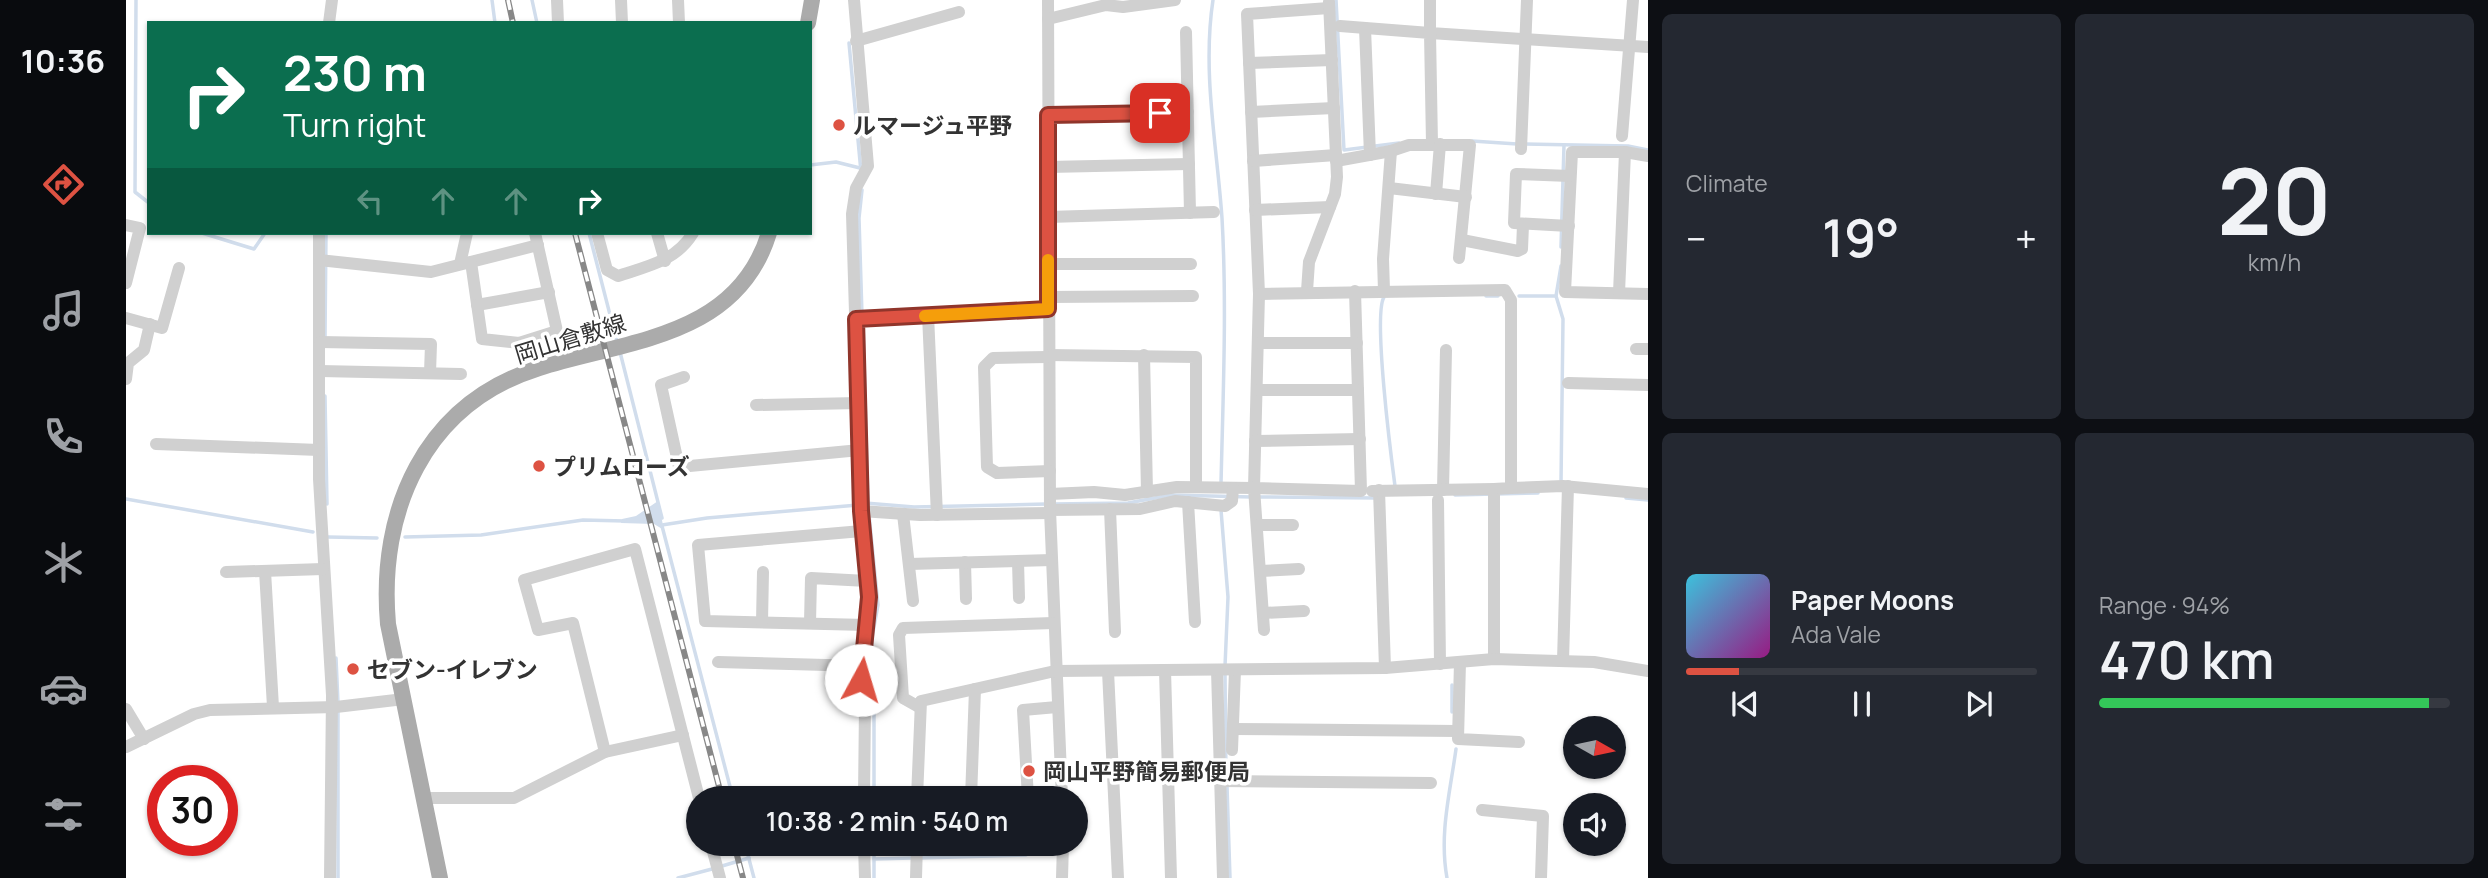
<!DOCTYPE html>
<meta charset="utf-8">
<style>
:root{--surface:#171b24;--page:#242831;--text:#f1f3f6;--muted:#9ea1a6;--line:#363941;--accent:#dd5242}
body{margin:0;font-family:Manrope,"Noto Sans JP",sans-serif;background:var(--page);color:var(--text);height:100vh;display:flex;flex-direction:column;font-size:26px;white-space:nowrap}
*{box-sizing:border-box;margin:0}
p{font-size:23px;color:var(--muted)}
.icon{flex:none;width:38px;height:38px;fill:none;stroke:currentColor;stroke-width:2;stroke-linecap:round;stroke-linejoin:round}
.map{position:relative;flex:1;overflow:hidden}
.sheet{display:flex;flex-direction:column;gap:14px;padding:14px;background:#0d0f14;width:840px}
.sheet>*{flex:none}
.hud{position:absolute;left:21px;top:21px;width:665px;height:214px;border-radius:0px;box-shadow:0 2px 5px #0004;background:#0b6e4f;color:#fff;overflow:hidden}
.needle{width:46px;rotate:99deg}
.buttons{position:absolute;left:1437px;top:716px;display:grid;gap:14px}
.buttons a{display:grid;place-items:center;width:63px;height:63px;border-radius:50%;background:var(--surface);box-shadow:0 2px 5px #0004;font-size:35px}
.speed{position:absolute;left:21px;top:765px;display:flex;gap:14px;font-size:35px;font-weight:700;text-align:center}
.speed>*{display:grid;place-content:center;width:91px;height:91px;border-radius:50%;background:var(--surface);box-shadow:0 2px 5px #0004;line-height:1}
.speed .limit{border:10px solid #d22;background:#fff;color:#111}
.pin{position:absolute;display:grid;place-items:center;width:60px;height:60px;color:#fff;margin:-30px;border-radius:14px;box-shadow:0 4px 10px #0006}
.me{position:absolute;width:77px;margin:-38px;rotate:6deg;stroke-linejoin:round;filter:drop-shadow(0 0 5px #0008)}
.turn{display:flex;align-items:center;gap:24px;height:147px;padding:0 21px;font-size:32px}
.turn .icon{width:91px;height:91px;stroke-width:2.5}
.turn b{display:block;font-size:49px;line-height:60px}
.lanes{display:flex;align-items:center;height:66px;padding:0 21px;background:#0003;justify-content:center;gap:35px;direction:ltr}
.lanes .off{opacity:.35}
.big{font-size:52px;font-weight:600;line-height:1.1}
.sheet .widget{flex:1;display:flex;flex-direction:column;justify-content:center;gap:10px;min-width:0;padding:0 24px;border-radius:10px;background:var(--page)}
.sheet .dial{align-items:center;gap:0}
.dial b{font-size:91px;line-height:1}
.song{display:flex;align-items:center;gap:21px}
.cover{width:84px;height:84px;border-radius:10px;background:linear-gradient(135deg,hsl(190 70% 55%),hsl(310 70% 35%))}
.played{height:7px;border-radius:4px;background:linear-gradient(90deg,var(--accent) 15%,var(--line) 15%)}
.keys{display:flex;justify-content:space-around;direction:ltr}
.heat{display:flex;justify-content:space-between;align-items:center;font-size:38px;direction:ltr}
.charge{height:10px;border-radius:5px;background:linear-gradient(90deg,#34c759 94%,var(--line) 0)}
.sheet .tiles{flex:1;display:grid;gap:14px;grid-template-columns:repeat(2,1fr)}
.trip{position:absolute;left:560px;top:786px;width:402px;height:70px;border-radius:35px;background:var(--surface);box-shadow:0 2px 5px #0004;font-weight:600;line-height:70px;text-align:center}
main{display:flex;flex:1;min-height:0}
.dock{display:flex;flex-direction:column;width:126px;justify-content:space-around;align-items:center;background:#090b0e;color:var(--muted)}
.dock .icon{width:49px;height:49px}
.dock .on{color:var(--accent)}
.dock b{font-size:32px;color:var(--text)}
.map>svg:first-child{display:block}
.water{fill:#d1ddec}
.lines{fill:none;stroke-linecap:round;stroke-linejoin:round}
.stream{stroke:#d1ddec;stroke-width:3.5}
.minor{stroke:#d0d0d0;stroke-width:12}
.major{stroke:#ababab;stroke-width:16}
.rail-casing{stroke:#888;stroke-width:6}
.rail{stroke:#fff;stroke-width:3.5;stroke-dasharray:10;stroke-linecap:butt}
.route-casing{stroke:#90352b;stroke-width:18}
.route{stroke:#dd5242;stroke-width:12}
.slow{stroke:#f59e0b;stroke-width:12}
.poi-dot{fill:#dd5242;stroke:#fff;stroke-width:2.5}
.labels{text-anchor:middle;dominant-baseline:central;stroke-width:7;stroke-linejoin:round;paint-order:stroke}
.poi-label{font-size:23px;font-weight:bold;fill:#333;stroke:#fff;text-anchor:start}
.street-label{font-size:23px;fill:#333;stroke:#fff}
</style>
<main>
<nav class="dock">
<b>10:36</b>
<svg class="icon on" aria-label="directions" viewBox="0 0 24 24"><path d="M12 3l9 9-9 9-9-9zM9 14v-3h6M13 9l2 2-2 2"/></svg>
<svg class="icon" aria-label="music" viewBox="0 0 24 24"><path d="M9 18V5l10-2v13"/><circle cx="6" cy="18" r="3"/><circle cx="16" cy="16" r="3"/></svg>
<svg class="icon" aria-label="phone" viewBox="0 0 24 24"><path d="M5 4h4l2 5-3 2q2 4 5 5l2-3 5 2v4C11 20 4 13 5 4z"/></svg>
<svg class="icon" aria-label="climate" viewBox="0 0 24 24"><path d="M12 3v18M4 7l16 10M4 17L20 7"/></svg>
<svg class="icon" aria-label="car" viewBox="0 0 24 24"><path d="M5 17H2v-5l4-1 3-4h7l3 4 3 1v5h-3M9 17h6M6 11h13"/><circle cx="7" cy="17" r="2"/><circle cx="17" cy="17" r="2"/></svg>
<svg class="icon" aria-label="filters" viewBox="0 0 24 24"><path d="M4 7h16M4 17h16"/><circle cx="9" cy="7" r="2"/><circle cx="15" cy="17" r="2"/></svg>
</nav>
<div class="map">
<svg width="1522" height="878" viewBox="0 0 1522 878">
<rect width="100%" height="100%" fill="#fff"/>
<!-- water -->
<path class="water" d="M532,501l6,29 -10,-6 -33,-1 1,-4 14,-3z"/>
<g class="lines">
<!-- stream -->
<g class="stream">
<path d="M10,0l-1,192 14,11"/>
<path d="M366,0l3,23"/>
<path d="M406,0l5,23"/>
<path d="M1087,0c-11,72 4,146 9,218 5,88 1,178 -1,266"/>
<path d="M1210,0l8,150 55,-7"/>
<path d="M723,43l12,129"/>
<path d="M1346,141l45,3"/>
<path d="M1399,144l103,2 20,4"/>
<path d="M684,165l26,-3 24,6"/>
<path d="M736,190l-3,28 3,97"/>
<path d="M76,233l52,16 11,-16"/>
<path d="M463,233l28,109"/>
<path d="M1435,247l3,-102"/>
<path d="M1435,266l-5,30 7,23 -2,164"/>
<path d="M1360,296h12"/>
<path d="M1393,296h37"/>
<path d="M1258,297c-11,18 7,159 11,189"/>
<path d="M737,323l5,181"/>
<path d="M199,339l1,-106"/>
<path d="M494,352l42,166"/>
<path d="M199,396l2,108"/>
<path d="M1329,495l83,-2"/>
<path d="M1133,497l118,1"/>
<path d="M1500,498l22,2"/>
<path d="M0,499l187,33"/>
<path d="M739,503l49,4 132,-3"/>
<path d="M927,504l75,-1 43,-8 80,2"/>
<path d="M1095,510l7,87 -3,69"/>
<path d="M743,515l9,90 -6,33 -3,43 5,19v98"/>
<path d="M536,525l45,-7 151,-13"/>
<path d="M536,526l71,272"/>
<path d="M202,537l49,1"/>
<path d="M279,537l76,-2 102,-15 42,1"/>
<path d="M210,658l2,45"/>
<path d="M1099,674l1,104"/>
<path d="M1326,712v-27"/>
<path d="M1101,786l3,92"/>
<path d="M619,844l9,34"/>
<path d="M748,844v34"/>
<path d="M794,858l106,-3"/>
<path d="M748,859l38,-1"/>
<path d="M596,866l27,-8"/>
<path d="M212,878v-167"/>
<path d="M552,878l34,-9"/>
<path d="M1321,878c-8,-44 3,-85 9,-129"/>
</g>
<!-- minor -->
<g class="minor">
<path d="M431,0l1,23"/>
<path d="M495,0l1,23"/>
<path d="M552,0l1,23"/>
<path d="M728,0l14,166 -12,22 -4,26 9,297 8,86 -8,82 4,25 -1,94"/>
<path d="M922,0l2,510 12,288"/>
<path d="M1304,0v33l218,14"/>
<path d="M1203,8l-82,6 12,280 -5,194 107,3 -6,-200"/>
<path d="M922,19l58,-14 17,2 52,-7"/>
<path d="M203,23l3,-23"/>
<path d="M1214,26l90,7 2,111"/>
<path d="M1239,28l5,127"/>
<path d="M1060,32l4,181"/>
<path d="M730,41l103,-29"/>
<path d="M1123,63l83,-3"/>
<path d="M1125,112l83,-4"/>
<path d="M923,115l139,-3"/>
<path d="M1496,136l11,-136"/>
<path d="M1395,149l6,-149"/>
<path d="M1522,156l-23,-4h-53l-7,140 83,2"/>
<path d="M1127,161l83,-6"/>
<path d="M1210,161l55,-10 18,-6h61l-11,113"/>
<path d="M922,167l141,-3"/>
<path d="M1263,188l77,9"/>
<path d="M1310,194l4,-50"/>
<path d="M1129,210l75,-3"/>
<path d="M922,217l166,-5"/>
<path d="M0,225l14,3 -14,55"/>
<path d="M1443,226l-55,-3 2,-49 54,2"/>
<path d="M193,233v246l13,216 -2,183"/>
<path d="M471,233l10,37 11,6c30,-10 58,-15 75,-43"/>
<path d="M531,233l8,28"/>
<path d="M1336,240l56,11 4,-2 1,-24"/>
<path d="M193,260l112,12 107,-27"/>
<path d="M345,262l11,77 37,4 38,-12 -22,-98"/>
<path d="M334,264l7,-31"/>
<path d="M922,264h143"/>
<path d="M1181,291l2,-29 26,-68 2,-17 -8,-175"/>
<path d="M1258,291l-1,-32 8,-108"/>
<path d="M1493,293l6,-141"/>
<path d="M1133,294l246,-4 6,10v188l-17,1v170"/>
<path d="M922,297l145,-1"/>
<path d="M351,305l72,-13"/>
<path d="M802,315l9,200"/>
<path d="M0,318l36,10 17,-60"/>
<path d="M730,319l192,-10"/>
<path d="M194,342l111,2 -1,29"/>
<path d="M1132,343h99"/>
<path d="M1510,349h12"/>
<path d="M922,355l148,2v130"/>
<path d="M1018,355l3,137"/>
<path d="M922,357l-55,1 -9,9 3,100 10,6 53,-2"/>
<path d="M194,371l141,3"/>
<path d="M558,377l-23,8 18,82 181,-17"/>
<path d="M0,379l2,-16 16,-13 6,-26"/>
<path d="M1442,383l80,2"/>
<path d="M1131,390h101"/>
<path d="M630,405l103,-2"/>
<path d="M1129,441l105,-2"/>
<path d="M30,444l163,6"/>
<path d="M1385,488l52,-2 85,8"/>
<path d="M1253,490l6,178"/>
<path d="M1317,490l3,-140"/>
<path d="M1246,491l122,-2"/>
<path d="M924,494l44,-2 31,3 52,-8 77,1 10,142"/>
<path d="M1312,500l2,164"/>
<path d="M1062,502l7,120"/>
<path d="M984,509l5,123"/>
<path d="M924,510l90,-1 35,-8 50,5 7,-5 1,-13"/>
<path d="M735,511l59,4 130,-2"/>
<path d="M777,514l10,87"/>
<path d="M1131,525h36"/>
<path d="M736,531l-164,14 7,76 162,4"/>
<path d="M892,561l1,37"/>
<path d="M839,562l1,37"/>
<path d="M783,564l143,-4"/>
<path d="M139,571l8,136"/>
<path d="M1134,571l39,-2"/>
<path d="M100,572l97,-3"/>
<path d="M1137,613l41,-2"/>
<path d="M636,622l1,-50"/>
<path d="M684,623l1,-45 56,3"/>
<path d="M1437,661l5,-175"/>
<path d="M592,662l145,4"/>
<path d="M1334,662l-2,77 61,3"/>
<path d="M1039,670l6,208"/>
<path d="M1091,670l6,208"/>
<path d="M982,671l10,207"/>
<path d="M793,707l-16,-9 -4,-63 4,-7 150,-5"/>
<path d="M0,709l18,30"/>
<path d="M1107,729l225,2"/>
<path d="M0,747l68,-33 16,-4 126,-3 68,-8"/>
<path d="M1106,750l3,-80"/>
<path d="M479,752l-32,-129 -35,7 -14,-50 111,-31 64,249"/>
<path d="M1094,781l211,2"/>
<path d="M298,798h90l91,-46 78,-17"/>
<path d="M791,798l4,-97 134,-30 330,-3 109,-9 100,3 54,9"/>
<path d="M845,798l4,-109"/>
<path d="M902,798l-5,-88 34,-3"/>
<path d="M1356,810l61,6 -2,62"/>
<path d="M585,844l9,34"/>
<path d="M738,844l1,34"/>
<path d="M790,878l1,-34"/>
<path d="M936,878l1,-34"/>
</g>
<!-- major -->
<g class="major">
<path d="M682,23l4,-23"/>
<path d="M314,878l-52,-254c-10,-113 36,-220 151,-256 88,-28 198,-30 230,-135"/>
</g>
<!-- rail casing -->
<g class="rail-casing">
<g id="rail">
<path d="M382,0l5,23"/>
<path d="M449,233l147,565"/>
<path d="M608,844l9,34"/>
</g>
</g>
<!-- rail -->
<use href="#rail" class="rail"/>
</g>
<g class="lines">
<!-- route casing -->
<g class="route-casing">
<path id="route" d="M735,680l8,-83 -8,-86 -5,-192 192,-10v-194l112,-2"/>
</g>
<!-- route -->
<use href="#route" class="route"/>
<!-- slow -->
<path class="slow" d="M799,316l123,-7v-49"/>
</g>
<!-- markers -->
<g class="poi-dot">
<circle cx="713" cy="125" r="7"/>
<circle cx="413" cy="466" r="7"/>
<circle cx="227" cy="669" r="7"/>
<circle cx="903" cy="771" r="7"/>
</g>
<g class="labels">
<!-- poi labels -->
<g class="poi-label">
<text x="727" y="125">ルマージュ平野</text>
<text x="427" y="466">プリムローズ</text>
<text x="241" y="669">セブン-イレブン</text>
<text x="917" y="771">岡山平野簡易郵便局</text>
</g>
<!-- street labels -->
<g class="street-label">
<text transform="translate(444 338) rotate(-17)">岡山倉敷線</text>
</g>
</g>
</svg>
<div class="buttons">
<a><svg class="needle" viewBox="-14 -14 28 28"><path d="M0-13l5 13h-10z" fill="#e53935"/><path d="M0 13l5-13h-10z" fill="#9ea1a6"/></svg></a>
<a><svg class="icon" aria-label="sound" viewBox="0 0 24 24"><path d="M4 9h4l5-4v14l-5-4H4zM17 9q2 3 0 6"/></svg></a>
</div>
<div class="speed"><div class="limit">30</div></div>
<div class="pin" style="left:1034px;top:113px;background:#d93025"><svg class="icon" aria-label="arrive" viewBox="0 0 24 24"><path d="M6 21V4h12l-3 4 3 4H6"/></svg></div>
<svg class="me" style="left:735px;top:680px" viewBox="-20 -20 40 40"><circle r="19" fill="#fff"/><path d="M0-13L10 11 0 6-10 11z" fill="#dd5242"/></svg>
<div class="trip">10:38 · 2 min · 540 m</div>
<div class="hud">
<div class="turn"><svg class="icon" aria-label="right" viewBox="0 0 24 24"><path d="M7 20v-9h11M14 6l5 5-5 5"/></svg><div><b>230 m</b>Turn right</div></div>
<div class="lanes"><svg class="icon off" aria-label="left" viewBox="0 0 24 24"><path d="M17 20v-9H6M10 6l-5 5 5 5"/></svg><svg class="icon off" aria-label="ahead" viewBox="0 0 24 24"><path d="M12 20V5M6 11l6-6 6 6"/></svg><svg class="icon off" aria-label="ahead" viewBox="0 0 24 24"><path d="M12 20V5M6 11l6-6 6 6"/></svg><svg class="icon" aria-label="right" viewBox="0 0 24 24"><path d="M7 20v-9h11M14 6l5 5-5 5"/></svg></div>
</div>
</div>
<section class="sheet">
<div class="tiles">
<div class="widget"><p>Climate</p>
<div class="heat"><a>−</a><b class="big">19°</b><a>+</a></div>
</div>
<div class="widget dial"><b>20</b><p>km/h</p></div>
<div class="widget">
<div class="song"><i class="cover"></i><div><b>Paper Moons</b><p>Ada Vale</p></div></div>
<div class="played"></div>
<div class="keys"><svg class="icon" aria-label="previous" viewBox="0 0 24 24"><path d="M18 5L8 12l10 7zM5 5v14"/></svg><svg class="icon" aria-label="pause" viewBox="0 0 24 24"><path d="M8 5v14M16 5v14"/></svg><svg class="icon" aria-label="next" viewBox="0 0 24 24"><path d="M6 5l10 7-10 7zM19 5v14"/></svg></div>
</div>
<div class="widget"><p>Range · 94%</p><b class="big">470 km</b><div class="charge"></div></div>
</div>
</section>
</main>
